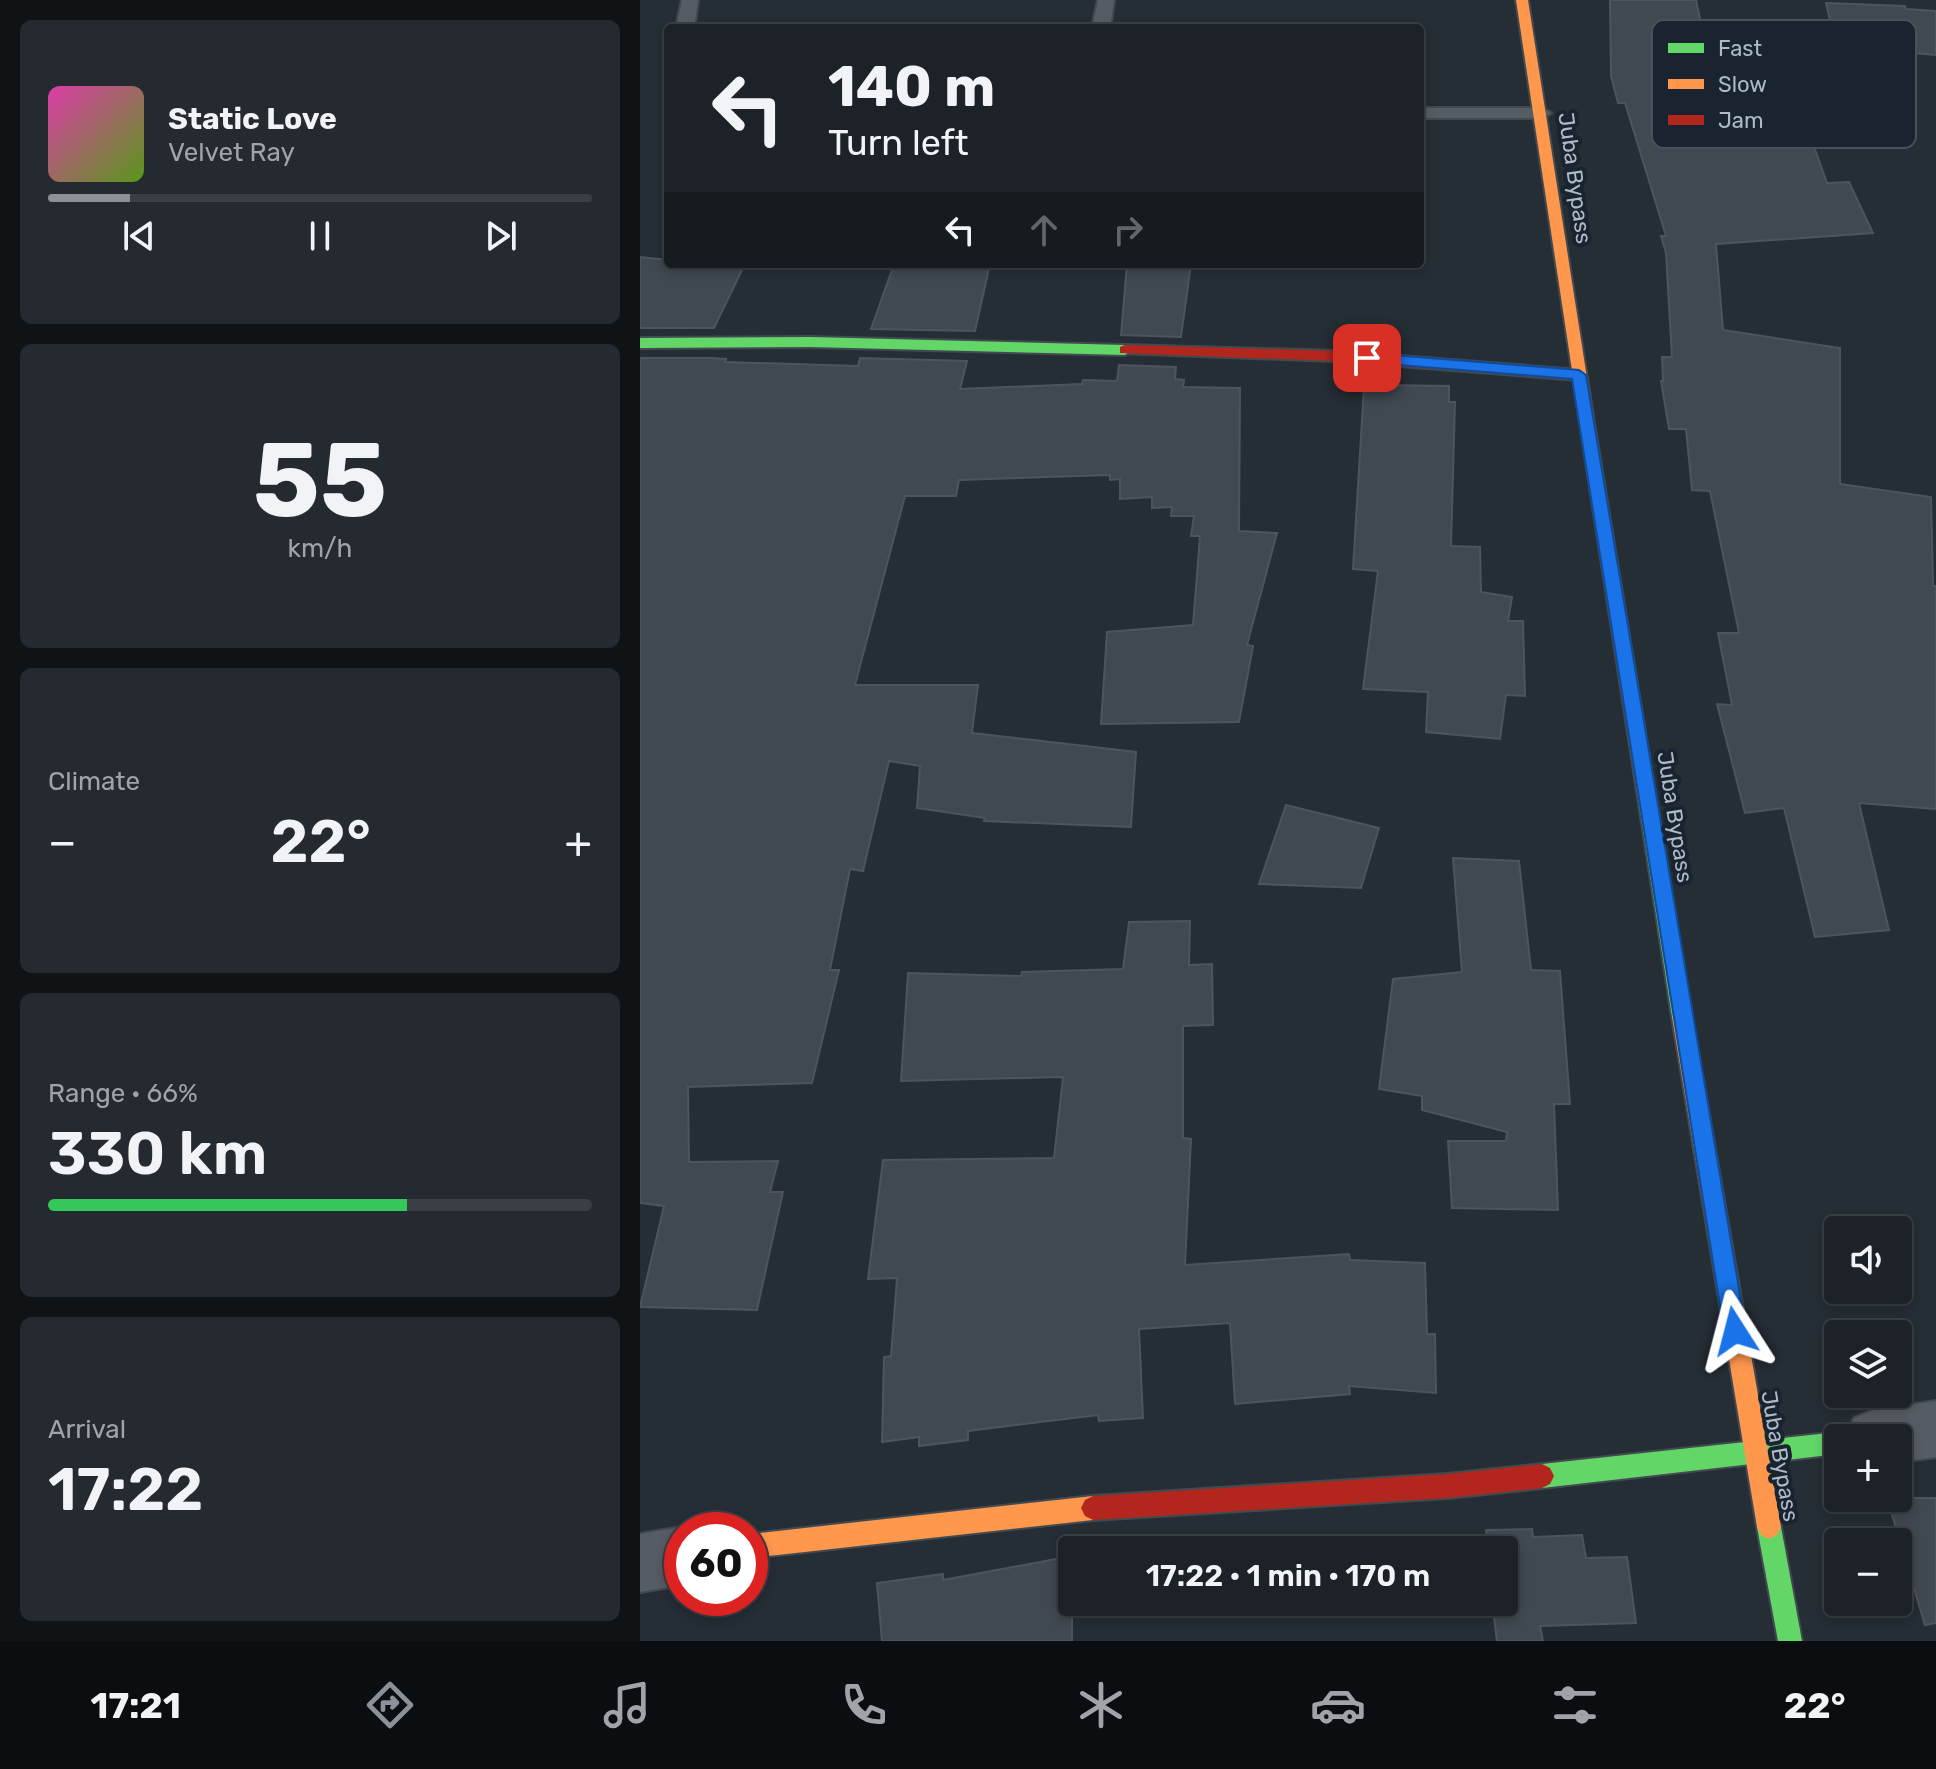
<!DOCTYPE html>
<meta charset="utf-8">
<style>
:root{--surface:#1c2228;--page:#252a30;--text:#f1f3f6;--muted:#a0a4a8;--line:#3a3f45;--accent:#8c9099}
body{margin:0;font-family:Rubik,sans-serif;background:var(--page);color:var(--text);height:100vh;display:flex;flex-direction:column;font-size:30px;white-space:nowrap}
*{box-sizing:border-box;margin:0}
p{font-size:26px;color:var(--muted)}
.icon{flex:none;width:44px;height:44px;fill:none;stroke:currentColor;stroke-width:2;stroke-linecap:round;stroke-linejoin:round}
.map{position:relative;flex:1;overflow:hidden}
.sheet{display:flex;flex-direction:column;gap:20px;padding:20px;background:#0f1316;width:640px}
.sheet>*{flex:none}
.hud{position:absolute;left:24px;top:24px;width:760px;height:244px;border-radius:8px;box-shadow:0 4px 12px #0003,0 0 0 2px var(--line);background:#1c2228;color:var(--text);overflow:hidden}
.controls{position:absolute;left:1184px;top:1216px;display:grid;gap:16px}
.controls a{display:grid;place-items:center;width:88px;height:88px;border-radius:8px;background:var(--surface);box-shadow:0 4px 12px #0003,0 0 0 2px var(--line);font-size:40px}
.speed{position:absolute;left:24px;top:1512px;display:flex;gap:16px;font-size:40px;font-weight:700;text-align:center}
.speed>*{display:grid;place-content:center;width:104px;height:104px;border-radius:50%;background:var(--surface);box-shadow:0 4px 12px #0003,0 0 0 2px var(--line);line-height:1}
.speed .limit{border:12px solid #d22;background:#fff;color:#111}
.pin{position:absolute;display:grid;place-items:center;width:68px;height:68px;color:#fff;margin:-34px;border-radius:16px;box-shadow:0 4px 12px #0006}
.me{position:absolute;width:88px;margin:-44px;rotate:351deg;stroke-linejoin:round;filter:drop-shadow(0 0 6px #0008)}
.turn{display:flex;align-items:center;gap:28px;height:168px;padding:0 32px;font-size:36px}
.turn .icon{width:104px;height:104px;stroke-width:2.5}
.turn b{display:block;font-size:56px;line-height:68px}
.lanes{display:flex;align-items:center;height:76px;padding:0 32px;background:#0003;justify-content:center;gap:40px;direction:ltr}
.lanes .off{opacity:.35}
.big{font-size:60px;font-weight:600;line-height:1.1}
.sheet .widget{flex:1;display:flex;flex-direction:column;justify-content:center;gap:12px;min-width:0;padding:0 28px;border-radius:12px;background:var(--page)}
.sheet .dial{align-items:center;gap:0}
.dial b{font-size:104px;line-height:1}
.song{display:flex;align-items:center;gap:24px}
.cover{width:96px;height:96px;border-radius:12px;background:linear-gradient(135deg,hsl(320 70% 55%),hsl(90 70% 35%))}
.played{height:8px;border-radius:4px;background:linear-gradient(90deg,var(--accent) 15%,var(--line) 15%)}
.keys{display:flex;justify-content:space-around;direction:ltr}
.heat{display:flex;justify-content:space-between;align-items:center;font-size:44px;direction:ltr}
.charge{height:12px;border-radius:6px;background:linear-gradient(90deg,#34c759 66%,var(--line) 0)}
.trip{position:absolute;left:418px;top:1536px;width:460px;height:80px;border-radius:8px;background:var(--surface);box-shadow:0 4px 12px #0003,0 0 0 2px var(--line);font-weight:600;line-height:80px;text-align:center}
.menu{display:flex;height:128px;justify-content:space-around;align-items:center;background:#0b0e10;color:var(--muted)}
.menu .icon{width:56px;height:56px}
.menu .selected{color:var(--accent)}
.menu b{font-size:36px;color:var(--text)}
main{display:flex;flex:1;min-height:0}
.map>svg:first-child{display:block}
.building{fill:#404850;stroke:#4d545d;stroke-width:2}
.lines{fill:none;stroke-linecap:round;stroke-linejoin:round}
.lane-casing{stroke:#424a51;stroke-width:4}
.street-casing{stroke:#424a51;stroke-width:4}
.fast-casing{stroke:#424a51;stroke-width:4}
.slow-casing{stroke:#424a51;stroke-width:4}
.jam-casing{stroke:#424a51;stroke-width:4}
.lane{fill:#565c63;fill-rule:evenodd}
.street{fill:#565c63;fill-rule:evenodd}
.fast{fill:#63d668;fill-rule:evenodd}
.slow{fill:#ff974d;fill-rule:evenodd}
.jam{fill:#b3261e;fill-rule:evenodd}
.route{fill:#1a73e8;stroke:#114b97;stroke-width:2}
.labels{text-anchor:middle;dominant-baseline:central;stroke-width:8;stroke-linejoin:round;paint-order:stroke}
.street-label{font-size:22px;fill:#aebac8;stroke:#192430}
.key{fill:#192430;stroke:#46515e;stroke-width:2}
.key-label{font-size:22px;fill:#aebac8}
</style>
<main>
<section class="sheet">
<div class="widget">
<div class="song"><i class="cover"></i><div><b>Static Love</b><p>Velvet Ray</p></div></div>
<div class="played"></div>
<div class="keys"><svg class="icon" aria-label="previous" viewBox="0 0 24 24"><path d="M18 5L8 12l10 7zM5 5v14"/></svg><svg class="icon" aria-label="pause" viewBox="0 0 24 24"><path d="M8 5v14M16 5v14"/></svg><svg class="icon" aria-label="next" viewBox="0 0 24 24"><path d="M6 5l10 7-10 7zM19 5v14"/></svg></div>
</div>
<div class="widget dial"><b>55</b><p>km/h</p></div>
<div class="widget"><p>Climate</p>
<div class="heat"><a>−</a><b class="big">22°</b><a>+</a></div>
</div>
<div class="widget"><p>Range · 66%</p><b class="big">330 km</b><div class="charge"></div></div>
<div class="widget"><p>Arrival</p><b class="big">17:22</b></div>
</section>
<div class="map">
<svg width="1296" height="1641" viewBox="0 0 1296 1641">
<rect width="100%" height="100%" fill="#252d35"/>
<!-- building -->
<g class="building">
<path d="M970,0h86l13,61 88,-2 14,39 -14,1 30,84 22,-1 24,51 -157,11 7,86 117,18v136l91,13 2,89h3v223l-77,-6 30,127 -74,7 -31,-129 -39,5 -28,-109 15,1 -14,-72h21l-29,-142 -18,-1 -6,-61h-17l-8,-48h2l-1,-24h10l-6,-104 -5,-17h5l-41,-133h-7l-7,-27z"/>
<path d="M1186,3l79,3 1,3 30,2v44l-100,-9z"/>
<path d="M0,257l28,3v4l75,4 -29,60h-74z"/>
<path d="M254,264h96l-15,67 -104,-2z"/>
<path d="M487,264h64l-10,73 -60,-2z"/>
<path d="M0,358h70l16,1 -1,3 133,4 2,-8 107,3 -7,28 122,-5 1,-4 34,1 2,-16 57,2 -1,12 9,1 -1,7 57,1 -1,143 38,2 -30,112 6,1 -14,76 -138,2 6,-92 86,-7 7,-89h-9l3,-20h-23l1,-9 -20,1v-11l-32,2v-20l-10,1v-5l-151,5 -3,16h-51l-50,189h123l-6,48 164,19 -5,75 -147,-6 1,-3 -68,-10 3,-42 -31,-5 -26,110 -13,-2 -20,101h9l-27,113 -124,4 1,75 89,-1 -8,31h13l-26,118 -117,-3 24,-101 -24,-3z"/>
<path d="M737,385l72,1v16h6l-4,144 29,1 1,45 31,5 -4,24h15l2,75 -19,-1 -6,44 -74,-7 2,-40 -65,-3 15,-118 -25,-2 11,-182h13z"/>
<path d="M646,805l93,23 -18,60 -102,-4z"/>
<path d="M813,858l66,3 12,109 29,1 10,133h-16l4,106 -106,-2 -4,-67h58l1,-9 -85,-22v-14l-43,-7 14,-110 69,-7z"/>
<path d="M550,921l-1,44 23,-1 1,61 -30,1v112l8,1 -6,126 164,-11 1,6 75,3 2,71h8l1,59 -87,-7 1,8 -115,10 -5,-81 -91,6 4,89 -44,3 -1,-6 -130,16v9l-49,6v-9l-37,5 2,-85 7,-1 6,-78 -29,1 15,-119 171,-2 9,-81 -162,4 7,-108 113,3 1,-4 101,-3 6,-47z"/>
<path d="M1247,1498h49v125l-11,2z"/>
<path d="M892,1529l1,8 49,-2 4,23 41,-1 9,66 -96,3 3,15h-46l-5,-39h12v-52h-16l-2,-20z"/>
<path d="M432,1556v85h-190l-5,-58 66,-9v6z"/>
</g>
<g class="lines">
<!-- lane casing -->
<g class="lane-casing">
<g id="lane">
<path d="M42,0h16l-4,28h-18z"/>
<path d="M458,0h16l-4,28h-18z"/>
<path d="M780,108h122l9,5 -9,5h-122z"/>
</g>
</g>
<!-- street casing -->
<g class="street-casing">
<g id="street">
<path d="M1296,1401v56l-38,5v-24h-52l8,-20 20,-8z"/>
<path d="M42,1527l7,3h-7v55l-42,7v-58z"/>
</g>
</g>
<!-- fast casing -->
<g class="fast-casing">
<g id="fast">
<path d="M171,337l314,8 7,5 -7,5 -314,-8 -171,1v-10z"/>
<path d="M947,418l7,5 98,594 -3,6 -7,3 -7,-3 -3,-6 -92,-594z"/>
<path d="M1198,1432l9,6h-9v16l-296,34 -8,-4 -4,-8 4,-8 8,-4z"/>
<path d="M1129,1515l8,4 4,8 21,114h-24l-21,-114 4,-8z"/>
</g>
</g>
<!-- slow casing -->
<g class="slow-casing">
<g id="slow">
<path d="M876,0h12l66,423 -7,5 -7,-5z"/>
<path d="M1042,1008l7,3 3,6 89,510 -4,8 -8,4 -8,-4 -4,-8 -85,-510 3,-6z"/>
<path d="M453,1496l8,4 4,8 -4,8 -8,4 -343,38v-24z"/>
</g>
</g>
<!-- jam casing -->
<g class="jam-casing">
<g id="jam">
<path d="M485,345l211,6 243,19 7,5 -7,5 -243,-19 -216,-8v-6z"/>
<path d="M902,1464l8,4 4,8 -4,8 -8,4 -95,10 -354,22 -8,-4 -4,-8 4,-8 8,-4 354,-22z"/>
</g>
</g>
<!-- lane -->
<use href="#lane" class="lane"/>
<!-- street -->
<use href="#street" class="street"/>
<!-- fast -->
<use href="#fast" class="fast"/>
<!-- slow -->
<use href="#slow" class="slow"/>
<!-- jam -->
<use href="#jam" class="jam"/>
</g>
<!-- route -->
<path class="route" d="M727,353l212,17 7,5 160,956 -3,8 -8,3 -8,-3 -3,-8 -152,-952 -210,-17 -3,-4z"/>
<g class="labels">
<!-- street labels -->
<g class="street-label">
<text transform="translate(935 178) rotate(82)">Juba Bypass</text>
<text transform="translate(1035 817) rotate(81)">Juba Bypass</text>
<text transform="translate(1140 1456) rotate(80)">Juba Bypass</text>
</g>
</g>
<!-- legend -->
<rect x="1012" y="20" width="264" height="128" rx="12" class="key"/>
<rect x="1028" y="43" width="36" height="10" fill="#63d668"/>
<rect x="1028" y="79" width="36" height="10" fill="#ff974d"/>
<rect x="1028" y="115" width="36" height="10" fill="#b3261e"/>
<g class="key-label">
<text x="1078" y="56">Fast</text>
<text x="1078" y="92">Slow</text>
<text x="1078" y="128">Jam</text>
</g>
</svg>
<div class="controls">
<a><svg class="icon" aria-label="sound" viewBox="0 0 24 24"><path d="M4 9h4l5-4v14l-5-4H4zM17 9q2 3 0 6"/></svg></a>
<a><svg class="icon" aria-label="layers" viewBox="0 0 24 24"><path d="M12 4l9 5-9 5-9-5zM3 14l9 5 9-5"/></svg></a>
<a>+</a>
<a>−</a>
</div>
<div class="speed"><div class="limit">60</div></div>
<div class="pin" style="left:727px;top:358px;background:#d93025"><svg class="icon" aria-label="arrive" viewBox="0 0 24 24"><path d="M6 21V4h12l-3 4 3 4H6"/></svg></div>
<svg class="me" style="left:1095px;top:1331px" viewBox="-20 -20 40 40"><path d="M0-17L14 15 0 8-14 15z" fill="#1a73e8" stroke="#fff" stroke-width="4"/></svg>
<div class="trip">17:22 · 1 min · 170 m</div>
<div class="hud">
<div class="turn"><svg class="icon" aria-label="left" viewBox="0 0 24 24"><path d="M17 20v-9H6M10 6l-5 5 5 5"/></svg><div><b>140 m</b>Turn left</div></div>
<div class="lanes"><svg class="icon" aria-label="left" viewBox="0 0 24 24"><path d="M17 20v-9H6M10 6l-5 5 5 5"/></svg><svg class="icon off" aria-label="ahead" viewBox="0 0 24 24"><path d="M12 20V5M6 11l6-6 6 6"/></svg><svg class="icon off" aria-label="right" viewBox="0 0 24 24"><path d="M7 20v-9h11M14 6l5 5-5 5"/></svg></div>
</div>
</div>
</main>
<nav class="menu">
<b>17:21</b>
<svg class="icon selected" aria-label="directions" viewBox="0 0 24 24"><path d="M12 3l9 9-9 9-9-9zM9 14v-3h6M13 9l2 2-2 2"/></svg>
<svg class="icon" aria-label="music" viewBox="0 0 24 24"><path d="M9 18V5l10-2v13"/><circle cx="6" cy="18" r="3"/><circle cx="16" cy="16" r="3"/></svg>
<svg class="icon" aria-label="phone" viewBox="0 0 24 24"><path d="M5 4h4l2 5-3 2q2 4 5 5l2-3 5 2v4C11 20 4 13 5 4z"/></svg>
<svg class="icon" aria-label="climate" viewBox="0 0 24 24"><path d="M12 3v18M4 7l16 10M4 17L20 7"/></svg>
<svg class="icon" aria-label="car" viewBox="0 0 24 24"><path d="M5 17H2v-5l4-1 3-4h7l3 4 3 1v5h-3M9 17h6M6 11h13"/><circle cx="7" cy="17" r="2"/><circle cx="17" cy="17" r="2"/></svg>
<svg class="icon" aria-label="filters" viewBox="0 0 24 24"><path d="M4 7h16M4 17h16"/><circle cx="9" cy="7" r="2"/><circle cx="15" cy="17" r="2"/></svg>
<b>22°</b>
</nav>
